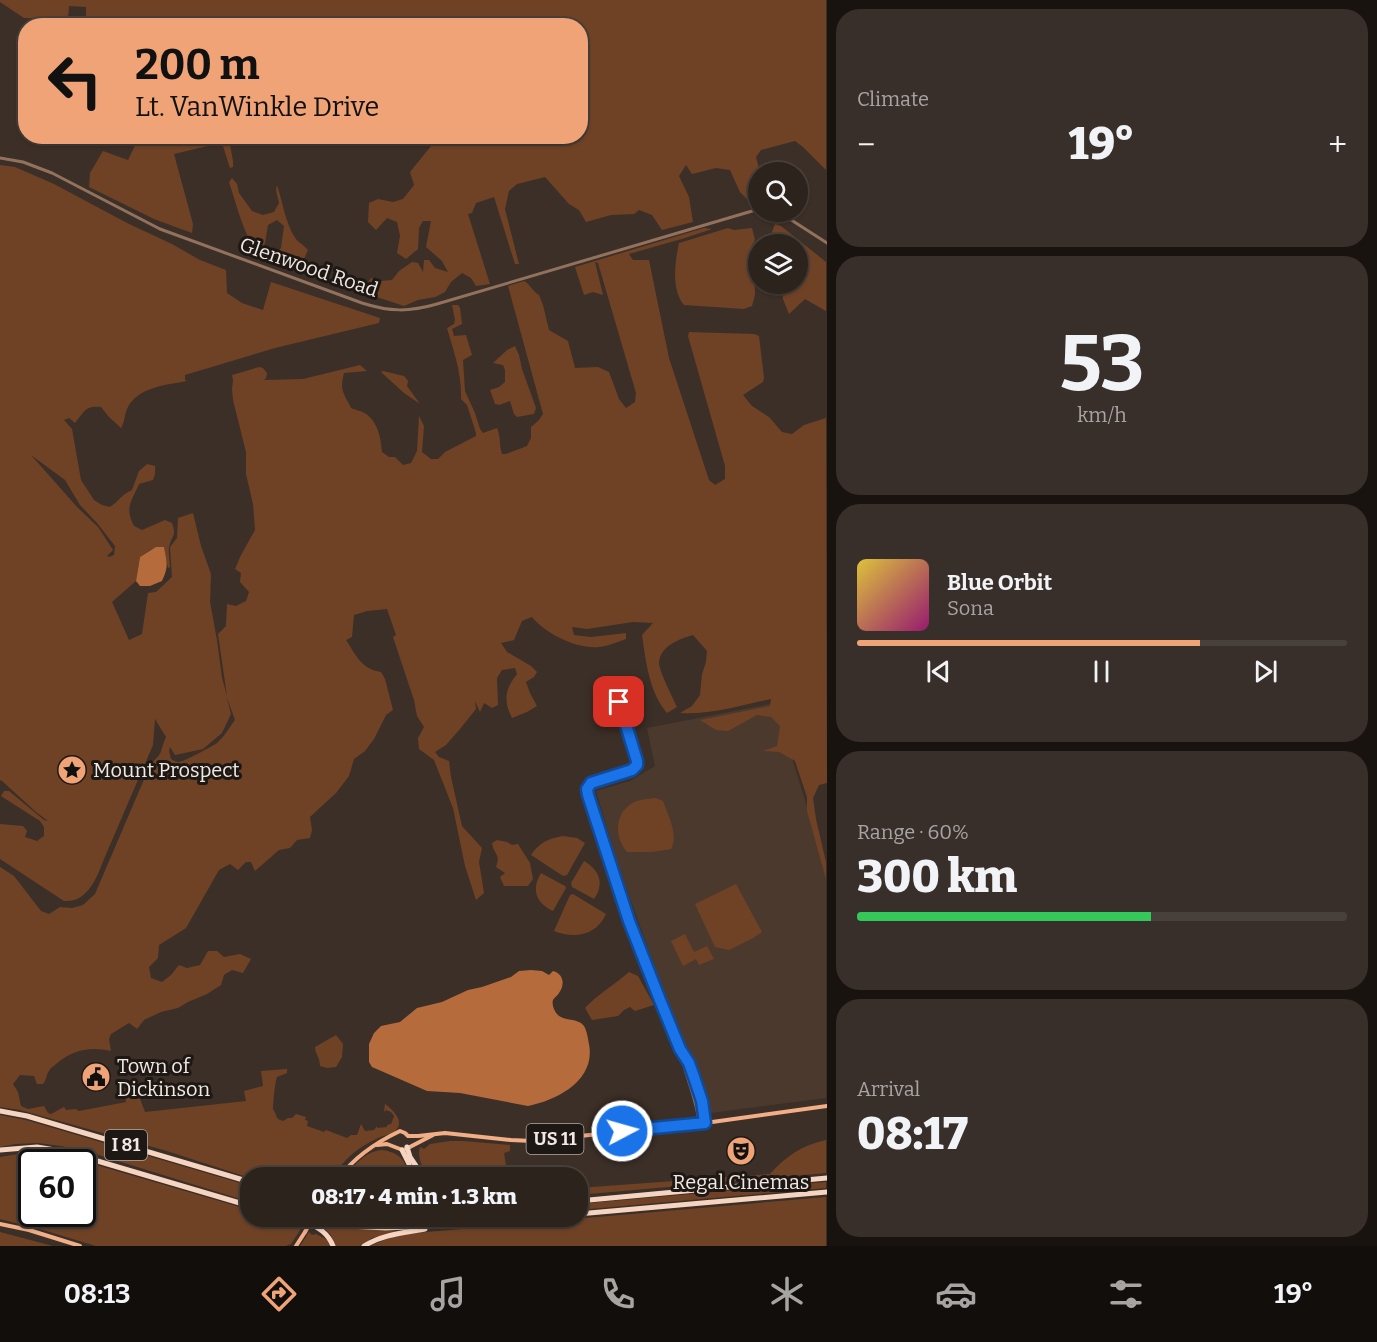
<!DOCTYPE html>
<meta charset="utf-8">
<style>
:root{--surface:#2d231d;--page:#392f2a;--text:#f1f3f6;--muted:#a7a4a4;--line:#48403b;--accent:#efa376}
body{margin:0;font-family:Bitter,serif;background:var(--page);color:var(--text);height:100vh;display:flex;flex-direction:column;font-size:22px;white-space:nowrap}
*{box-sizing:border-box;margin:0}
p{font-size:20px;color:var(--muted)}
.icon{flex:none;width:33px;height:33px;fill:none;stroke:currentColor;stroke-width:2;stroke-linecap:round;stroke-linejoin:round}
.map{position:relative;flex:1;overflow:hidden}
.panel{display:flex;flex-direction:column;gap:9px;padding:9px;background:#191310;width:550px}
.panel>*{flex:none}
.guide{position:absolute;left:18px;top:18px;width:570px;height:126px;border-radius:24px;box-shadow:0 2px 4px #0004,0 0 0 2px var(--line);background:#efa376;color:#111;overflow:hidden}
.controls{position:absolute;left:748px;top:162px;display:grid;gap:12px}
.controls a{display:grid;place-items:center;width:60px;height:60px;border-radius:50%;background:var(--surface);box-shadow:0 2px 4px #0004,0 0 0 2px var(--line);font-size:30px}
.speed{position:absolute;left:18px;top:1149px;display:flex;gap:12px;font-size:30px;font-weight:700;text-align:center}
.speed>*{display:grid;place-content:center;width:78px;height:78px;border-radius:50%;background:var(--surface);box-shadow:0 2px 4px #0004,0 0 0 2px var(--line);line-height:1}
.speed .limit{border:3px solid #111;border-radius:9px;background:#fff;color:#111}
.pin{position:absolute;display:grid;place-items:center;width:51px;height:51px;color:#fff;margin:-26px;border-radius:12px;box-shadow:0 3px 9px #0006}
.me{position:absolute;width:66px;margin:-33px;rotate:84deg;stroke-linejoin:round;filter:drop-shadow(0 0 4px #0008)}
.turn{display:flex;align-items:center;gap:21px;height:126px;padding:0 18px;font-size:27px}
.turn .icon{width:78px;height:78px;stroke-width:2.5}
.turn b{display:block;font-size:42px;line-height:51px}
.big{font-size:45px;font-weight:800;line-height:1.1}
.panel .tile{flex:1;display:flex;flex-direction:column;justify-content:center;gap:9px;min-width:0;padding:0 21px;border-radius:24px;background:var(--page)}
.panel .dial{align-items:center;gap:0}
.dial b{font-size:78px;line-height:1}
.song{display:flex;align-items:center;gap:18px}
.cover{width:72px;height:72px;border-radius:9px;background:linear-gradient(135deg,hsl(50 70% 55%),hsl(320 70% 35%))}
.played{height:6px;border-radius:3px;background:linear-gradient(90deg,var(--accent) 70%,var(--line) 70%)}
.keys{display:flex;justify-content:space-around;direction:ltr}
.heat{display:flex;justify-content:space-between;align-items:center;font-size:33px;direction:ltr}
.charge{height:9px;border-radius:4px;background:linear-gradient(90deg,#34c759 60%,var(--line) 0)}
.trip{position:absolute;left:240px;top:1167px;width:348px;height:60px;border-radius:24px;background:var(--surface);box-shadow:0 2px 4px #0004,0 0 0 2px var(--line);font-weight:800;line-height:60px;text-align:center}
.menu{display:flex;height:96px;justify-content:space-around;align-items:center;background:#120e0c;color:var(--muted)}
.menu .icon{width:42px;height:42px}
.menu .active{color:var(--accent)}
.menu b{font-size:27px;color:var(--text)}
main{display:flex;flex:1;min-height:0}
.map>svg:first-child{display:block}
.built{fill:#4b392e}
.green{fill:#6f4226;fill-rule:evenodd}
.water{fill:#b66b3c}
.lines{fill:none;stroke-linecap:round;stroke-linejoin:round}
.minor{stroke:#92715d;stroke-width:3}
.major{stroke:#f2ae86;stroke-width:4}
.highway{stroke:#f5d4c1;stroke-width:5}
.major-bridge{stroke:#f2ae86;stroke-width:4}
.route-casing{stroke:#114b97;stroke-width:15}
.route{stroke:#1a73e8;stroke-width:10}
.labels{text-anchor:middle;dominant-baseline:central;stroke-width:6;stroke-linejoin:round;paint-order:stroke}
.shield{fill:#1e1815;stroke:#b2aaa5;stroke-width:1.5}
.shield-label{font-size:18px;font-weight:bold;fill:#f1e8e3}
.street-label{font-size:20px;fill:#f1e8e3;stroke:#1e1815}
.poi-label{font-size:20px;fill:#f1e8e3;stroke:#1e1815;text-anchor:start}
</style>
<main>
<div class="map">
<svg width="827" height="1246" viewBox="0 0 827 1246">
<rect width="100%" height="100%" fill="#3c2f27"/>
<!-- built -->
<path class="built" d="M775,703l51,165v230l-115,15 -30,-74 -62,-171 -23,-77 34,-10 25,-15 -8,-38z"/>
<!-- green -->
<g class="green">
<path d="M0,0h826v170l-23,-23 -8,-6 -34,9 -5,7 4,15h-1v29l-8,2 -11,-11 -10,-22 -14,-2 -24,6 -6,-9 -7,11 10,21 4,25 -31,8 -10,-15 -13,-5 -5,4 -23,1 -25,7 -7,-12 -10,-6 -24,-27 -28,7 -8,7 -4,18 14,55h-4l-21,-67 -18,6 -4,10 -4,1 22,70 -14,2 -5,-8 -9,-5 -11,9 -6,10 -10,5 -17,3 -14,6 -24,-8 -14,-2v-11l5,-7 10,3 11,-1 7,-9 13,-9 6,1 5,9 1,-12h5l6,8 13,4 -6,-11 -16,-14 5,-26h-8l-4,7 -1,21 -12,10 -9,-6 3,-17 -3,-14 -10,-4 -11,12 -8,-8 1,-19 9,-4 15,3 10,-3 11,-14 -4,-13 21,-26 5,-9 144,-1v-110h-468l-26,-10v-9l-17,-1 -1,13 -44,-1 -24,-16z"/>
<path d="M139,137h92c-3,9 3,20 2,30l-3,1 -7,-22 -11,-1 -38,9 19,70 -1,9 -38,-14 -65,-32 1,-14 13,-22 25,9z"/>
<path d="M0,165l15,2 39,17 75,40 43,20 28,16 26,10 1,23 15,10 21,7 8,-28 109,36 -1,5 -104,25 -90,27v5l2,1c-21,4 -50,6 -60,28 -3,7 -2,13 -6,19l-12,-11 -8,-10c-16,-2 -17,5 -26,16l-6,-5 -5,2 8,9 9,51 13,20 8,5 8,2c9,-6 12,-13 22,-17l7,-19 8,-7 8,2v8l-2,6 -14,4c-7,17 -15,23 -5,42l8,4 23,-10 7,3c5,14 0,11 -3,24 -1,6 1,14 1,20l-2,1 -4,-21c-10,-1 -16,5 -24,10l-4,24 -24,21 17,38 13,-6 6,-41 8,-1 16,-15 -2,-30 7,-9 1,-20 15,-5 8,33 10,28 -1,28 7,38 5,38 5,18 -9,-62 8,-8 1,-22 9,2 10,-5 3,-9 -9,-10 1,-9 -6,-4 6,-14 14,-25 -2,-26 -7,-30v-22l-13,-52 -1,-11 1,-9 -1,-5 27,-8 4,1 4,5 -1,5 -2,2 39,-1 57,-14 7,6 -23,2c-2,7 -3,15 0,21 2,6 5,8 7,14 4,2 11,3 15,6 12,8 15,25 16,38l7,5h6l8,8 8,-2 6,-12 2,-35 5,10 -2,26 9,7h7l7,-7 31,-16v-3l-9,-28 -6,-6c1,-25 -7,-47 -14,-71l7,-4 1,-4 -3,-15h6l2,3 2,16 -10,5 2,7 12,-1 6,20 -9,5 2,31 10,22 5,16 3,4 14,-5c4,9 2,17 5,26h4l21,-8 4,-8v-11l8,-7 4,-6 -35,-128 16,-5c7,4 8,10 15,14l4,10 6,25 19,11 7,27 23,-1 11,5 10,27 7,9 9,-6 1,-9 -38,-130 -3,-1 8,33 -10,-3 -9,3 -9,-28 129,-39 8,1 -27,9 -56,16 4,6h16l20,98 40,122 6,5 10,-6v-13l-37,-130 1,-4 65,2 5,2 5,42 -1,4 -20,13 9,11 17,11 13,15 10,2 12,-9 22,-7 1,365 -8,2 -6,13 3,21 10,43v17l-19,-68v-14l-12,-36 -16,-9 -16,-1 14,-5 3,-20 -9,-9 -14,-2 -29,16 -12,-1 -16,-10 70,-14 1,-7c-29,6 -61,16 -91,14l12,-7 8,-11 2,-21 4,-12 1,-11 -14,-16c-14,4 -33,11 -34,28 0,8 14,35 18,44l-10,6c-18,-21 -21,-51 -25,-78l11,-12 -20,-1 -46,7 -15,-2 2,8 17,2 35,-4v6c-9,3 -17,7 -27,8 -23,2 -53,-13 -67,-30l-10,4 -8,19 -13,3 6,9 24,14 6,6 -3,5 -8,5 4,11 7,13 -10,6 -15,6c-9,-17 -7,-29 5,-44l-2,-6 -13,2 -5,8 1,27 -6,3 -8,-5 -4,9 -5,-11 1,8 -16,20 -14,16 -11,7 4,5 10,4 2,16 11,49 20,22 -3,14 5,31 -8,7 -11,-34 -12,-58 -19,-48 -15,-11 -1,-11 6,-11 -7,-11 -3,-16 -21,-63 3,-2 -9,-26 -20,2 -13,4 -2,22 -6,3c10,15 15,29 35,32l4,7 8,31 -7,5 -12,24 -9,12 -11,8 -5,17 -13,17 -26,24 2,13 -2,8 -13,2 -7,8 -11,2 -24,21 -4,-9h-5l-8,8 -8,-6 -11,6 -33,58 -27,17 -1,13 -9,9 2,11 11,4 9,-7 8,-10 8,3 13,-3 8,-14h9l7,6 16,-3 11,5 -8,14 -11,-3 -8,5 -3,10 -14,9 -19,8 -10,6 -17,4 -17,8 -7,9 -8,-6 -18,11 -2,5 2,12c-21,-5 -39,-1 -55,13 -2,2 -6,4 -7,7 -3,4 -2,8 -6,13h-6l-3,-8 -14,-1 -7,9 5,8 3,14 7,3 16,-3 4,7 3,1 13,-7 2,3 10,-1 3,2 47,-9 -2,-14h12l9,24 101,-11 -2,-10 19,-5 -2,-15 26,-2v4l-10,4c-2,4 -4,28 -4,32 1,1 4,9 5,10l5,2 5,-3h4l4,-4 10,3 -1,3 3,1 -1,5 17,6 2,-2 21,8 4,-3h6l4,-11 4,7 9,-1 3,-4v2l10,-1v-2l4,-1 3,-8 -3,-4 -5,-2 -2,2 1,-8c7,5 20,17 11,26 -4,5 -12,5 -18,8 -19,9 -34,20 -45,39l-83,1 -83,-27 -147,-41 -20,-3v-240l14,9 27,35 8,3 11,-7 12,1 11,-3 12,-11 56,-131c13,-10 9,-13 15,-26l-11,-18 -2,26 -49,114c-7,18 -16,44 -40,42l-64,-42v-35l23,2 4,5 -2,6 12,4 7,-5v-9l-4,-6 -39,-25 3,-5h5l35,29 4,1 -12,-9 -35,-32 -1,1zM31,455l34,25 15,25 17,18 18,23 -1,9 -5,2 -2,-1 6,-6 -15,-23 -21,-20zM227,698l8,22c-6,8 -11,17 -18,23 -4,3 -34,19 -38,19 -4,0 -4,-1 -8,-3l-2,-8 1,-4 5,8 28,-6 19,-16 9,-19z"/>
<path d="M232,178l5,6 2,9 13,18 11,4 11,-3 5,-9 -3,-13 1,-5c5,15 9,39 17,51 3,6 9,8 14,14l-5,11c-11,2 -20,0 -31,-3l9,-10 3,-22 -7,-6 -9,5 -3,18 -5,12c-15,-15 -24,-52 -31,-73z"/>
<path d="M775,224l6,2 45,36v49l-21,-12 -16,15 -6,-15 -1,-15h16v-40h-23l-3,-12z"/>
<path d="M728,228l6,2 18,-2 3,12c-13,21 0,30 0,52 0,5 -2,10 -3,14l-8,3 -60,-4c-13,-16 -9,-43 -5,-62z"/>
<path d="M515,346l4,9 3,14 14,39 -2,6 -17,3 -3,-3 -4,-13 -11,4 -4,-1 -5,-14 9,-3 6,-5v-12l-2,-5 -10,-2 14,-13z"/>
<path d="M383,371l21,5 4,5 -1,5 13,18 -16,-11 -23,-21z"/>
<path d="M656,798l7,3c5,14 16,35 8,48l-18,3h-26c-12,-14 -13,-37 4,-48 7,-5 17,-5 25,-6z"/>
<path d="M563,836l14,2 8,5 -18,32 -4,1 -32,-21c8,-12 18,-17 32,-19z"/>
<path d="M497,840l10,2 5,3 6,-1 12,19 3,16 -5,7h-24l-4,-9 5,-4 -9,-6c5,-14 -2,-11 -4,-24z"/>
<path d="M584,861c15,9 21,22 10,38l-22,-12 -1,-4z"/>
<path d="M541,873l24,13 1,2 -13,23c-17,-8 -22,-21 -12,-38z"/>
<path d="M736,884l26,48 -9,6 -24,12 -14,-3 -20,-43z"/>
<path d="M573,894l33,20c-10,22 -32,25 -52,17l16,-36z"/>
<path d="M685,934l9,18 13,-6 7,13 -15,6 -3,-6 -13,7 -12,-25z"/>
<path d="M629,972l9,4 16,29 -19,6 -5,-4 -6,3 -6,6 -26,4 -7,-12c13,-14 29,-23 44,-36z"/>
<path d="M336,1035l7,9 -1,13 -6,10 -9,1 -7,-2c0,-9 -5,-12 -5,-19z"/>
<path d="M0,1115l26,5 224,66v16l-161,-50 -28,-6 -23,-3 -23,1 -15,3z"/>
<path d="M826,1140v33l-248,22v-7l192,-14c16,-18 32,-29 56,-34z"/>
<path d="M450,1141h13l47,4v6l-6,2 2,13 10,-1 1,9 35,-1 1,4h-123c-8,-7 -13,-21 -10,-30l4,2 6,-5z"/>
<path d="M382,1150c19,3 23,10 27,27h-64c9,-12 21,-26 37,-27z"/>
<path d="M31,1152l31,3 188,55v6l26,1 28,7 -13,20 -5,2h-190l-53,-16 -43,-11v-62zM32,1162h50v52h-50z"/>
<path d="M826,1182v6l-248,22v-6z"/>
<path d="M826,1197v49h-456l24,-10 21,-3z"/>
<path d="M319,1216l188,1 -79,7h-57l-53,-5z"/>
<path d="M323,1227l74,4 -25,7 -12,8h-25l-4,-11z"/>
<path d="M0,1232l53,14h-53z"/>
<path d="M309,1232l3,3 4,-1 12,6 2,6h-30z"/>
</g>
<!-- water -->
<g class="water">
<path d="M156,547h8c3,16 5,19 -2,34l-12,5h-10l-4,-5 4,-24z"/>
<path d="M531,970l11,1 7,4 4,-4c11,3 12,14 6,22 -1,2 -5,5 -6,7 -1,3 0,6 1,9 6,15 23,7 30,17 3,5 4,13 5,18 7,36 -31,56 -61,62l-68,-13 -33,-2 -55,-24 -3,-5v-18l5,-11 7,-7 19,-4 17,-14 25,-6 26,-12 14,-3 29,-10 8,-6z"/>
</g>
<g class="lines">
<!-- minor -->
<g class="minor">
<path d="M0,158l23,4 29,11 108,56 202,74c28,9 47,9 75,1l322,-95"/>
<path d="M770,212l12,2 45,29"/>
<path d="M619,702l18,59v4l-5,5 -41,13 -4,6 1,6 41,126 31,79 20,49 9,14 5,14 8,24 3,22"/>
<path d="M681,1054c5,24 16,45 18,69"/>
</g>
<!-- major -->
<g class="major">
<path d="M377,1145l10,-1 13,5 4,1 29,-15"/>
<path d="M339,1178c16,-22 38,-36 61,-47l5,2 3,3h10l27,-3 66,7 21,1 173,-18 122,-17"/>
<path d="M0,1224l29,6 51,16"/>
<path d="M296,1246l9,-14"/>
</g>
<!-- highway -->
<g class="highway">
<path d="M0,1111l27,5 223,66"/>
<path d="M407,1147l3,10 14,21"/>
<path d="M0,1150l37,-3 30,5 183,54"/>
<path d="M402,1150l7,14 3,14"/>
<path d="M578,1201l249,-23"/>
<path d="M578,1214l249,-22"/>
<path d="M293,1216l56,10 37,2 65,-3 102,-9"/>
<path d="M307,1222c12,6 21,11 26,24"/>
<path d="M364,1246c19,-12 40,-13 61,-17"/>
</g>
<!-- major-bridge -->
<path class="major-bridge" d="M305,1232l9,-16"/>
</g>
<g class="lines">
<!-- route casing -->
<g class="route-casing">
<path id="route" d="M619,702l18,59v4l-5,5 -41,13 -4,6 1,6 41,126 31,79 20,49 9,14 5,14 8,24 3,22 -83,8"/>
</g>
<!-- route -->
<use href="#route" class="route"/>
</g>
<!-- icons -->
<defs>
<g id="sight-disc" transform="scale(1.5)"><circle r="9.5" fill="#efa376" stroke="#1e1815"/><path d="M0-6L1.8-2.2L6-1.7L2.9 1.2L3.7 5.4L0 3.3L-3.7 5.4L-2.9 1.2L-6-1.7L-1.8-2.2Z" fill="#111"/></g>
<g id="civic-disc" transform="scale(1.5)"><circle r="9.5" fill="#efa376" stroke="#1e1815"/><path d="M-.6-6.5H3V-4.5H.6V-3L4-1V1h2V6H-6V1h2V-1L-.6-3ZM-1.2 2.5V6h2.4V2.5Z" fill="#111"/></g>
<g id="theatre-disc" transform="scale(1.5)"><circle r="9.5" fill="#efa376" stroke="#1e1815"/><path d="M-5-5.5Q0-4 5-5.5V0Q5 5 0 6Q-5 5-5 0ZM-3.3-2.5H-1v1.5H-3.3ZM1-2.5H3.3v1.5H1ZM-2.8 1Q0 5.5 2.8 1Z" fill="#111"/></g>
</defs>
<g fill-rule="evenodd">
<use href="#sight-disc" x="72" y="770"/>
<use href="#civic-disc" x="96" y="1077"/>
<use href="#theatre-disc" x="741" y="1151"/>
</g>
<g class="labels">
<!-- shield labels -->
<g class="shield">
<rect x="526.5" y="1124" width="57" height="30" rx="4.5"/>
<rect x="105" y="1130" width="42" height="30" rx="4.5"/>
</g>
<g class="shield-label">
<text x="555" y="1139">US 11</text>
<text x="126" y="1145">I 81</text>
</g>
<!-- street labels -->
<g class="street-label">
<text transform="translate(309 267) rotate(19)">Glenwood Road</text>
</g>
<!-- poi labels -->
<g class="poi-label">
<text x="93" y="770">Mount Prospect</text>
<text x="117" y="1066">Town of<tspan x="117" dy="23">Dickinson</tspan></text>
<text x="741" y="1182" text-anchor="middle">Regal Cinemas</text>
</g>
</g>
</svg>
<div class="controls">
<a><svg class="icon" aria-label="search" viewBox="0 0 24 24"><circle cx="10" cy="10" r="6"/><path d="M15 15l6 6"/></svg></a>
<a><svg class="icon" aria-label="layers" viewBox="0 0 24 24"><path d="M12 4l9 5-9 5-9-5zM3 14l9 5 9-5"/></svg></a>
</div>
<div class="speed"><div class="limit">60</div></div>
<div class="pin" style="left:619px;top:702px;background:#d93025"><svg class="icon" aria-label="arrive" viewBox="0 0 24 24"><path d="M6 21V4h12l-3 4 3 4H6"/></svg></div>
<svg class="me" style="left:622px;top:1131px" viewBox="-20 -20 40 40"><circle r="17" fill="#1a73e8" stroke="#fff" stroke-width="3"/><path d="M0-11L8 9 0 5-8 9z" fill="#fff"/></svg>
<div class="trip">08:17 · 4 min · 1.3 km</div>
<div class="guide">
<div class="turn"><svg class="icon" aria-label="left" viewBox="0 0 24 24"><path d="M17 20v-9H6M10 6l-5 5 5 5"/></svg><div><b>200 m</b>Lt. VanWinkle Drive</div></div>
</div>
</div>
<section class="panel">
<div class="tile"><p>Climate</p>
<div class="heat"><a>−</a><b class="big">19°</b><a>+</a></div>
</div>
<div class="tile dial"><b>53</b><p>km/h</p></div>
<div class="tile">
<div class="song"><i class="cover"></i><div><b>Blue Orbit</b><p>Sona</p></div></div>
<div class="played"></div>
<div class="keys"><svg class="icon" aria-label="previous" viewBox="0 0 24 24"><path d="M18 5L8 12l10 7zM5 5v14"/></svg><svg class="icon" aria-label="pause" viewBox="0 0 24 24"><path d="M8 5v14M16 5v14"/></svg><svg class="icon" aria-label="next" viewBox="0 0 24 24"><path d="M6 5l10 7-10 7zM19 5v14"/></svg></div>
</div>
<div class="tile"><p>Range · 60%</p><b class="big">300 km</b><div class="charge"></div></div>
<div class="tile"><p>Arrival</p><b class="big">08:17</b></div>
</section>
</main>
<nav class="menu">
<b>08:13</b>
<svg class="icon active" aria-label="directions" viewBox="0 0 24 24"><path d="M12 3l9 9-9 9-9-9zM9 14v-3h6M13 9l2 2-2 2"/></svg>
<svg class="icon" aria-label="music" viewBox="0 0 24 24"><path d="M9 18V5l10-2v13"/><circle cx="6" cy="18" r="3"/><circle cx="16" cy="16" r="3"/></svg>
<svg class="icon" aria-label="phone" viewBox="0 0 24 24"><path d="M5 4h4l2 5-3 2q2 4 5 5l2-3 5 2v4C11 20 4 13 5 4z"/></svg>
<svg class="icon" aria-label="climate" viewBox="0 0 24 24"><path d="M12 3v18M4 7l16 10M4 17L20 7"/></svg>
<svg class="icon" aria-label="car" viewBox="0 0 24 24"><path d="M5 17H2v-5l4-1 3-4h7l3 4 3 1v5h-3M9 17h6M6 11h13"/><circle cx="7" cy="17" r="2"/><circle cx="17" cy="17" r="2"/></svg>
<svg class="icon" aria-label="filters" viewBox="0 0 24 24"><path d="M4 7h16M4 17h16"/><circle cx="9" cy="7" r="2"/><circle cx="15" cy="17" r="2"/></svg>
<b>19°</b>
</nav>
